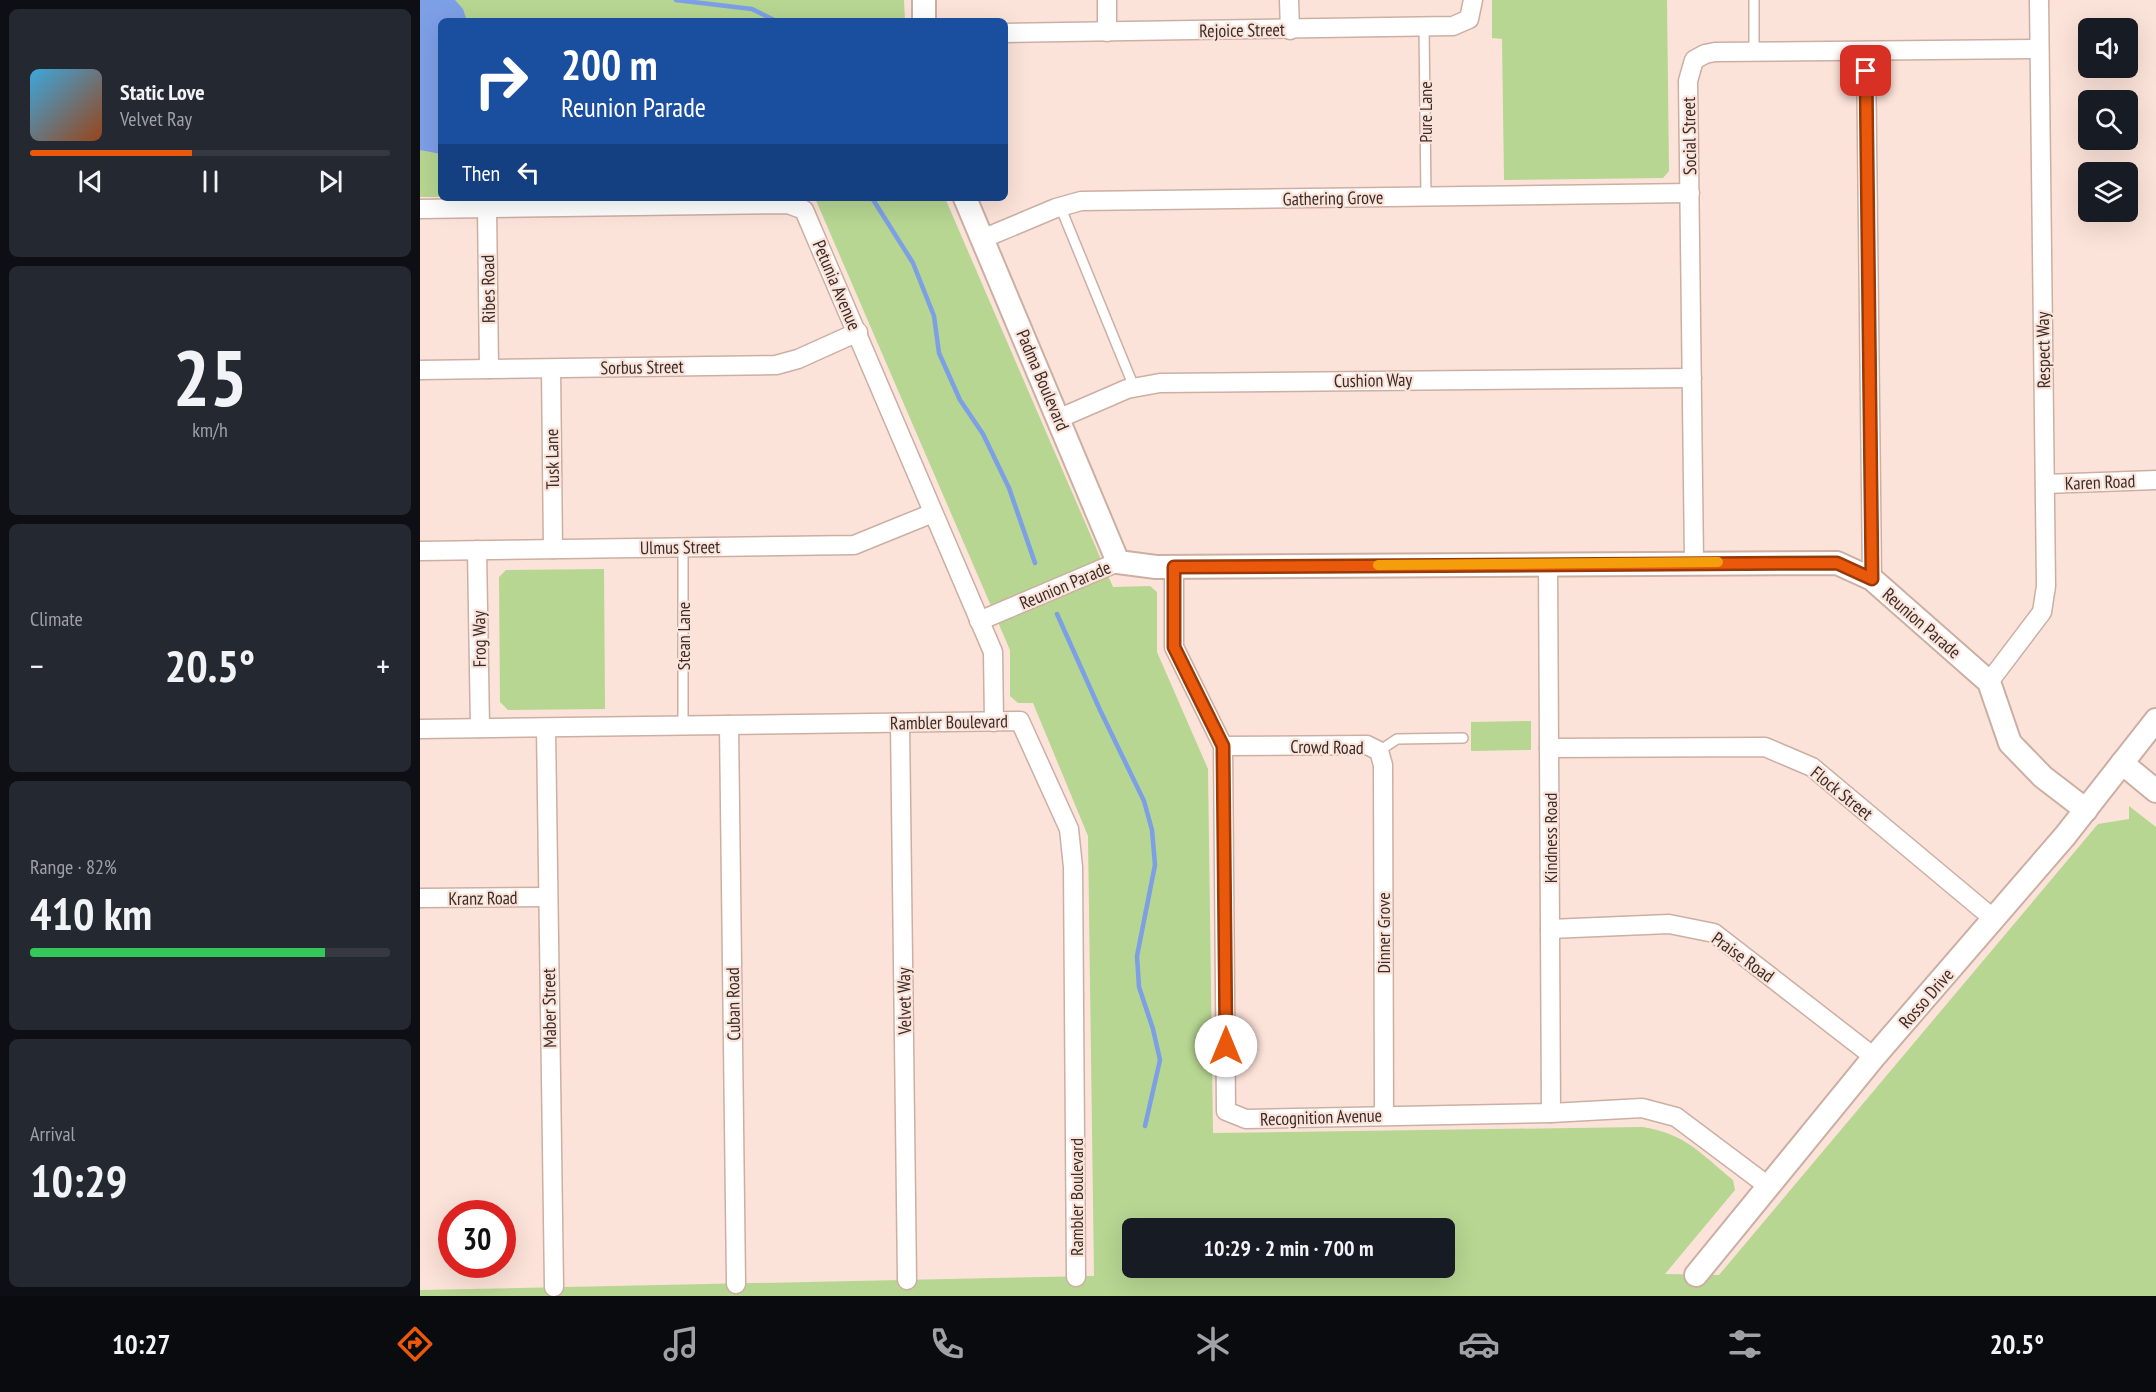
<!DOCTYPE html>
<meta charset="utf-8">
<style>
:root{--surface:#171b24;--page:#242831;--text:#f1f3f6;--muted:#9ea1a6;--line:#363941;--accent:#ea580c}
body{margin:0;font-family:"PT Sans Narrow",sans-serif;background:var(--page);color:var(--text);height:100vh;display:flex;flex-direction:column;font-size:22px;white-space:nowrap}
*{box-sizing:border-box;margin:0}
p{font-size:20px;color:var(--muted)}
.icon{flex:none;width:33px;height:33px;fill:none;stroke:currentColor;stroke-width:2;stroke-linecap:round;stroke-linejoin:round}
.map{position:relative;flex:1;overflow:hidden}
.details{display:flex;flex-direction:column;gap:9px;padding:9px;background:#0d0f14;width:420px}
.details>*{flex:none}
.banner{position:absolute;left:18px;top:18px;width:570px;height:183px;border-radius:9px;box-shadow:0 6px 24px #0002;background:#1a4fa0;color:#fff;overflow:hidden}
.fabs{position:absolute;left:1658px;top:18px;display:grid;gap:12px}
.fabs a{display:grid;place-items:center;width:60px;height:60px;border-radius:9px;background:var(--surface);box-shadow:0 6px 24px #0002;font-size:30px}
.speed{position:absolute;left:18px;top:1200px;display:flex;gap:12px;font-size:30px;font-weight:700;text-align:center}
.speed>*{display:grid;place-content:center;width:78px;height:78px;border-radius:50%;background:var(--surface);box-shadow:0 6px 24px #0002;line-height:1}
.speed .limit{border:9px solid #d22;background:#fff;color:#111}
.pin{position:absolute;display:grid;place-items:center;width:51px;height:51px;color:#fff;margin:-26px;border-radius:12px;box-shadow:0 3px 9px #0006}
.me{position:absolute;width:66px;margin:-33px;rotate:0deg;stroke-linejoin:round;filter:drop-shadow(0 0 4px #0008)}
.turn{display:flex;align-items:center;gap:21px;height:126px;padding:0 24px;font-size:27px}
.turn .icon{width:78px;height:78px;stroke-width:2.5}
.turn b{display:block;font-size:42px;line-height:51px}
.then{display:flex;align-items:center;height:57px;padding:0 24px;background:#0003;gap:12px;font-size:22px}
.big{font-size:45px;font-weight:600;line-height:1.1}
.details .widget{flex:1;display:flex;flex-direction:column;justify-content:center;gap:9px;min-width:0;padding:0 21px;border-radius:9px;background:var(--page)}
.details .dial{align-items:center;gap:0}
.dial b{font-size:78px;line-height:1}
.song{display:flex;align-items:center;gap:18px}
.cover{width:72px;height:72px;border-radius:9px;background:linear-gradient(135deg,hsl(200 70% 55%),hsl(20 70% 35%))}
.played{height:6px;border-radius:3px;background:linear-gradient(90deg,var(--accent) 45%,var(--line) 45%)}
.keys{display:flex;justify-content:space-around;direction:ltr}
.heat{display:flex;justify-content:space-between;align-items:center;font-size:33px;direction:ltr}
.charge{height:9px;border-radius:4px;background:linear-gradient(90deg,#34c759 82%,var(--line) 0)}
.trip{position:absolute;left:702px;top:1218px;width:333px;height:60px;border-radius:9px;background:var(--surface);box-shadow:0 6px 24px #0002;font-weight:600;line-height:60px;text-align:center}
.menu{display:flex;height:96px;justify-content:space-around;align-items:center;background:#090b0e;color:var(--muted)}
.menu .icon{width:42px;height:42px}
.menu .on{color:var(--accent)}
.menu b{font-size:27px;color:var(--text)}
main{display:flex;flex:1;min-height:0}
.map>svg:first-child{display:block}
.green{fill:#b6d691;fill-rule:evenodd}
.water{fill:#7d9fe6}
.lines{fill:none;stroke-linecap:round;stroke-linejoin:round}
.stream{stroke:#7d9fe6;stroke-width:4.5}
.service-casing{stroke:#ccafa3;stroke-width:12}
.minor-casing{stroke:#ccafa3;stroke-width:21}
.tertiary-casing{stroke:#ccafa3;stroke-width:26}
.service{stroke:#fff;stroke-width:9}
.minor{stroke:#fff;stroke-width:18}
.tertiary{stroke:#fff;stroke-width:22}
.route-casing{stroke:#983908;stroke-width:15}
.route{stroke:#ea580c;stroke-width:10}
.slow{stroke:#f59e0b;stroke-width:10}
.labels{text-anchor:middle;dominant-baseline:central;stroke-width:4.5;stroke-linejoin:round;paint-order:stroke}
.street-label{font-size:18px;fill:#382d28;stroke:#fce3d9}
</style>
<main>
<section class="details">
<div class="widget">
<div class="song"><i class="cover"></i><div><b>Static Love</b><p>Velvet Ray</p></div></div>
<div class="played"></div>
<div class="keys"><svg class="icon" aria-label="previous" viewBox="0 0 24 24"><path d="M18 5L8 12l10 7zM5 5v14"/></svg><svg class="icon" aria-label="pause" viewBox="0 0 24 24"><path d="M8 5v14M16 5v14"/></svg><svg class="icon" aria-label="next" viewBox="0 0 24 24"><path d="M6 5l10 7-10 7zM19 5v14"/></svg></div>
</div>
<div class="widget dial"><b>25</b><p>km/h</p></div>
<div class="widget"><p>Climate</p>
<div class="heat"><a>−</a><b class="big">20.5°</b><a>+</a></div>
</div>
<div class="widget"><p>Range · 82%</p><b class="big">410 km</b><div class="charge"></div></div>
<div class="widget"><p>Arrival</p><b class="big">10:29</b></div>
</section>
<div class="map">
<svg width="1736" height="1296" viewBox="0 0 1736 1296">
<rect width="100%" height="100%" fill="#fce3d9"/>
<!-- green -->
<g class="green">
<path d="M0,0h484l1,21h-464v176h-21z"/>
<path d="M1072,0h175l2,171 -6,7 -159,2 -2,-141 -10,-1z"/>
<path d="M395,198h130l168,389 37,-1 7,6v60l51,117 5,364 429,-6c43,6 59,27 91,53l2,10 -70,84 54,1 379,-451 31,-5v-13l27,21v469h-1736v-6l674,-14 -6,-440 -55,-133h-15l-8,-7v-46zM712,1228h312v40h-312z"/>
<path d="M184,569l1,140 -97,1 -8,-8 -1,-125 7,-7z"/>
<path d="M1111,721v29l-60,1v-29z"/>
</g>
<!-- water -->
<path class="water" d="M0,0h35l8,9 4,12h-26v133l-21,-4z"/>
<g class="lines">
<!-- stream -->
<g class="stream">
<path d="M256,0l76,9 24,12"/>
<path d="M452,198l41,65 21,53 5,37 21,47 23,34 26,54 26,75"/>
<path d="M637,614l43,96 44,91 8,29 3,35 -18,91 2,31 14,42 7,31 -15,66"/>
</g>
<!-- service casing -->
<g class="service-casing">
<g id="service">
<path d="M1334,0v52"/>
<path d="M1004,26l2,172"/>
<path d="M640,206l74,181"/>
<path d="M263,547v178"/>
<path d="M959,751l18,-12 66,-1"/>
</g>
</g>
<!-- minor casing -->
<g class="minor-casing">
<g id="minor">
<path d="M687,0v32"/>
<path d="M869,0l1,30"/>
<path d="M585,33l448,-7 16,-7 4,-19"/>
<path d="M1446,51l6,528"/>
<path d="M67,208l2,161"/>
<path d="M0,209l368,-5 16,6 189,442 1,70"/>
<path d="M562,239l74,-31 25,-7 609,-8"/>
<path d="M131,369l2,180"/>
<path d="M0,370l356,-5 22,-6 60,-27"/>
<path d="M640,418l67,-29 33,-6 532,-5"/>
<path d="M1625,484l111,-4"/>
<path d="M57,550l3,178"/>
<path d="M0,551l434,-6 79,-32"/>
<path d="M1274,562l-6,-481 6,-21 11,-6 10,-2 324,-3"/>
<path d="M1128,563l3,550"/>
<path d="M754,567v80l49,99 3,365 20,8 305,-6 91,-5 34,9 92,69"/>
<path d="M559,621l139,-59"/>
<path d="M1569,682l53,-70 4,-26 -7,-586"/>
<path d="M480,723l7,557"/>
<path d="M309,725l7,559"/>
<path d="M126,728l8,559"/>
<path d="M0,729l600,-8 49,108 4,38 3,410"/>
<path d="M803,746l144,-1 12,6 4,14 1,350"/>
<path d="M1129,748l216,-1 47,20 183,153"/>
<path d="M0,898l127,-1"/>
<path d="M1130,929l119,-5 45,9 160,124"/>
</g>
</g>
<!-- tertiary casing -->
<g class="tertiary-casing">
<g id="tertiary">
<path d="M504,0v21"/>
<path d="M545,198l153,364 38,5 681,-4 35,16 117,103 21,61 33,34 43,33"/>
<path d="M1702,763l34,28"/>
<path d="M1276,1275l178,-218 191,-221 91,-116"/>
</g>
</g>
<!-- service -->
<use href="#service" class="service"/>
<!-- minor -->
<use href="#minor" class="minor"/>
<!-- tertiary -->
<use href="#tertiary" class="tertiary"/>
</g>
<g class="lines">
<!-- route casing -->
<g class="route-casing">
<path id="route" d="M806,1046l-3,-300 -49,-99v-80l663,-4 35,16 -6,-508"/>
</g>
<!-- route -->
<use href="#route" class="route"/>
<!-- slow -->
<path class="slow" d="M958,565l340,-3"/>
</g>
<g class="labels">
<!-- street labels -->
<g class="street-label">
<text transform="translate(822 30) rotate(-1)">Rejoice Street</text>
<text transform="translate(1005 112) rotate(-90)">Pure Lane</text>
<text transform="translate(1269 136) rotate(-91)">Social Street</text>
<text transform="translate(913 198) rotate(-1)">Gathering Grove</text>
<text transform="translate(417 285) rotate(67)">Petunia Avenue</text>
<text transform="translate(68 289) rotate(-91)">Ribes Road</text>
<text transform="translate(1623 350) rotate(-91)">Respect Way</text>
<text transform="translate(222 367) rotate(-1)">Sorbus Street</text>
<text transform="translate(623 380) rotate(67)">Padma Boulevard</text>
<text transform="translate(953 380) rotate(-1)">Cushion Way</text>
<text transform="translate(132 459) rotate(-91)">Tusk Lane</text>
<text transform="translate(1680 482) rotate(-2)">Karen Road</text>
<text transform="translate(260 547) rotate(-1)">Ulmus Street</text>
<text transform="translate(645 585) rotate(-23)">Reunion Parade</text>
<text transform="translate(1502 623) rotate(41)">Reunion Parade</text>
<text transform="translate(263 636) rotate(-90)">Stean Lane</text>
<text transform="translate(59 639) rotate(-91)">Frog Way</text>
<text transform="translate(529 722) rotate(-1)">Rambler Boulevard</text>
<text transform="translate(907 747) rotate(1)">Crowd Road</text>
<text transform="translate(1422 793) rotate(39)">Flock Street</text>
<text transform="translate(1130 838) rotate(-90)">Kindness Road</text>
<text transform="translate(63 898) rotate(-1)">Kranz Road</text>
<text transform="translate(963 933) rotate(-90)">Dinner Grove</text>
<text transform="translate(1323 957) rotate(36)">Praise Road</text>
<text transform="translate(1506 998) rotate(-49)">Rosso Drive</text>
<text transform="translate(484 1001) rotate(-91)">Velvet Way</text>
<text transform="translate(313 1004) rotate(-91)">Cuban Road</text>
<text transform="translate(129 1008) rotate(-91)">Maber Street</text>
<text transform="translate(901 1117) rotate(-2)">Recognition Avenue</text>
<text transform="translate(656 1197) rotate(-90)">Rambler Boulevard</text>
</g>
</g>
</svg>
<div class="fabs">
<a><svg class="icon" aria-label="sound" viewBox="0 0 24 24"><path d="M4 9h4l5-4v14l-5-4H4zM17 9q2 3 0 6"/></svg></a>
<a><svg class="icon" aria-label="search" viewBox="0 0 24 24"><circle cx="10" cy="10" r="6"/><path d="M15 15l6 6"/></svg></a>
<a><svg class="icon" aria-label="layers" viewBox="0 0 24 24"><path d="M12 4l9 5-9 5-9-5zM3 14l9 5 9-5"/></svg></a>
</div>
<div class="speed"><div class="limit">30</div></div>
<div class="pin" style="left:1446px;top:71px;background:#d93025"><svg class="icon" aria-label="arrive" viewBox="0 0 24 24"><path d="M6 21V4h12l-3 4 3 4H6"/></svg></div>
<svg class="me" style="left:806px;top:1046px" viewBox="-20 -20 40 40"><circle r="19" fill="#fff"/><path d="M0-13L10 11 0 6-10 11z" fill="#ea580c"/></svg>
<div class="trip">10:29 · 2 min · 700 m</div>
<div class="banner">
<div class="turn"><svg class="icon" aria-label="right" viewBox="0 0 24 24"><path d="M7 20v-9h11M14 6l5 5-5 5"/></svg><div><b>200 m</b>Reunion Parade</div></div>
<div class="then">Then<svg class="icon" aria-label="left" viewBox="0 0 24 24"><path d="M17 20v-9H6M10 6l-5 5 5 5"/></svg></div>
</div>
</div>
</main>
<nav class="menu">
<b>10:27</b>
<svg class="icon on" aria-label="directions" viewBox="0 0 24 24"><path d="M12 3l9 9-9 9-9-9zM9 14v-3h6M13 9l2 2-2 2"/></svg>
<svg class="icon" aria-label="music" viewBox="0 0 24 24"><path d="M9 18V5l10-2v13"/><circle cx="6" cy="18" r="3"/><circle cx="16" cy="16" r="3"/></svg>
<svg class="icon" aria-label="phone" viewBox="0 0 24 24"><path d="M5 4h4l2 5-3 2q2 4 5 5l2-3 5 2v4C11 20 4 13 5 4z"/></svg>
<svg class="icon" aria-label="climate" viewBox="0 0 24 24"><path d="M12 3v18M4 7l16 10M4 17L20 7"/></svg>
<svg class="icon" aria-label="car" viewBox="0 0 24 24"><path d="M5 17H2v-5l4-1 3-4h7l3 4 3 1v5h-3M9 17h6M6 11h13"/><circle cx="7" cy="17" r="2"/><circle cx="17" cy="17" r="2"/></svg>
<svg class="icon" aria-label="filters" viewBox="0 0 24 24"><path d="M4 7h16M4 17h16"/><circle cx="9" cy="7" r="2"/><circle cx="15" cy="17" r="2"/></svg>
<b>20.5°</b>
</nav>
